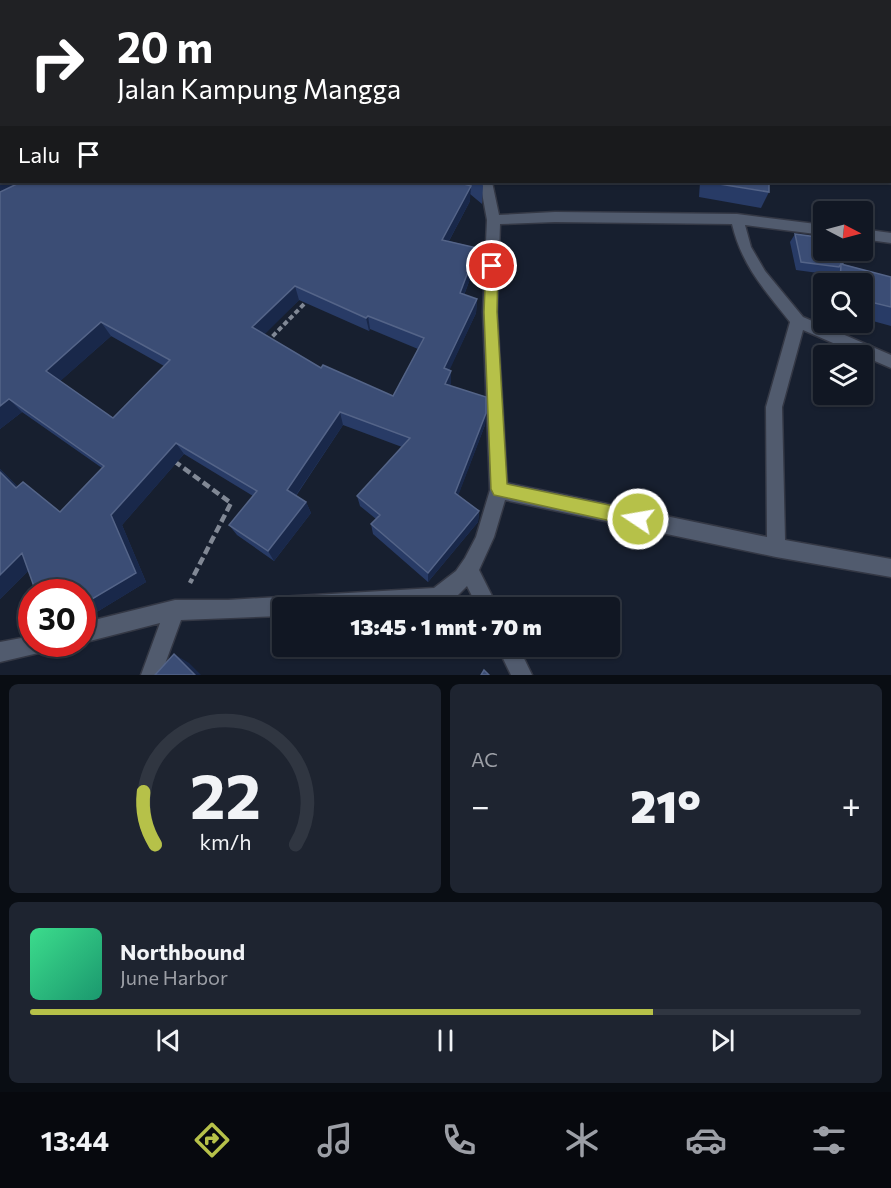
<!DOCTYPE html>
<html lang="id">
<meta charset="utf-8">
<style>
:root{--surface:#111723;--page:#1e2430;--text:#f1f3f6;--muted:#9c9fa6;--line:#303641;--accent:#b6c149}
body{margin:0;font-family:Commissioner,sans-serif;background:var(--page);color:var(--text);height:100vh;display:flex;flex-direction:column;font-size:22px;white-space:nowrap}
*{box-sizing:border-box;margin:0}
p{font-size:20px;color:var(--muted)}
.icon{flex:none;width:33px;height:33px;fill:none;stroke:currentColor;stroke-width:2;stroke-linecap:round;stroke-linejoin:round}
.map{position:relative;height:675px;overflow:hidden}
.side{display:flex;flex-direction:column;gap:9px;padding:9px;background:#090d13;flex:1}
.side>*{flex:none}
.banner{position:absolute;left:0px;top:0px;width:891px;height:183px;box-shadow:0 2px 4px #0004,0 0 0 2px var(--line);background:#202124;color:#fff;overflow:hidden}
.needle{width:39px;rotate:96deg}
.tools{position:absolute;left:813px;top:201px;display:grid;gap:12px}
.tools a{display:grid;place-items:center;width:60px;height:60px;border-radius:6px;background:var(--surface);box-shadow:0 2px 4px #0004,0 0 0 2px var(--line);font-size:30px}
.speed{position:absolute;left:18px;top:579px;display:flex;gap:12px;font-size:30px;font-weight:700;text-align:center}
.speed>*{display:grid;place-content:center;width:78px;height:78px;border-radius:50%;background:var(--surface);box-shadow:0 2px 4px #0004,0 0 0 2px var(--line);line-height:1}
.speed .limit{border:9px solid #d22;background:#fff;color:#111}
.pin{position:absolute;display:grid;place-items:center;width:51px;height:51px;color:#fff;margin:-26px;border:3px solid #fff;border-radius:50%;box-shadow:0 2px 6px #0007}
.me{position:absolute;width:66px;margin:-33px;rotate:282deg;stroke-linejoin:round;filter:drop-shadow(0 0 4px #0008)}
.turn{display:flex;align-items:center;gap:21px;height:126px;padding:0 18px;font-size:27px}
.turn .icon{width:78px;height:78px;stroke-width:2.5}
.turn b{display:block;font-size:42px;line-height:51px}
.then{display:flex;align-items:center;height:57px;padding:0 18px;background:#0003;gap:12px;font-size:22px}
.big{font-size:45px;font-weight:800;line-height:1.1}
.side .card{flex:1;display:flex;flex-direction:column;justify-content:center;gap:9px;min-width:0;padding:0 21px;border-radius:9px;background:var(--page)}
.side .dial{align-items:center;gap:0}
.dial svg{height:156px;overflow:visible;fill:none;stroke:var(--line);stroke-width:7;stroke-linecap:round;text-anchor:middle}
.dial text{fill:var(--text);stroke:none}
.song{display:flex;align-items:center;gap:18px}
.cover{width:72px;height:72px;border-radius:9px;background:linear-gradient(135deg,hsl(150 70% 55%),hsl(160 70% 35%))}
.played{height:6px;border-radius:3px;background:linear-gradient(90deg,var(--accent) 75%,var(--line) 75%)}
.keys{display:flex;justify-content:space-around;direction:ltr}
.heat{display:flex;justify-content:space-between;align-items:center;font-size:33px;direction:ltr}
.side .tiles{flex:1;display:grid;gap:9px;grid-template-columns:1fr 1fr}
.card:last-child{grid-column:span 2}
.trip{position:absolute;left:272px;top:597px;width:348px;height:60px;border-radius:6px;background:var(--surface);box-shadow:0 2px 4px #0004,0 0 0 2px var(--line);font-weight:800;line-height:60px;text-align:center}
.menu{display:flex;height:96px;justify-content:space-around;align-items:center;background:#07090e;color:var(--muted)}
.menu .icon{width:42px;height:42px}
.menu .active{color:var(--accent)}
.menu b{font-size:27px;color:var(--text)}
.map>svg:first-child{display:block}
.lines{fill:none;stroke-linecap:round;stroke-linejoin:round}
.minor-casing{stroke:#343845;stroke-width:3}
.path-far1{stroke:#818895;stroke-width:4;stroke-dasharray:5 3;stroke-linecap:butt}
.path{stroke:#818895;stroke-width:4.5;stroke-dasharray:8 4;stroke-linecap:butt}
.minor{fill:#515b6e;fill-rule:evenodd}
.wall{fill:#283b66;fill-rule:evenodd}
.shaded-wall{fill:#19284a}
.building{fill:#3b4d75;stroke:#546488;stroke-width:1.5;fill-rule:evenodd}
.route{fill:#b6c149;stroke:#767d2f;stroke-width:1.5}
</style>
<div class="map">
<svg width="891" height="675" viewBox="0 0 891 675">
<rect width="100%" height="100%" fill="#171f2f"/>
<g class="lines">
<!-- minor casing -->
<g class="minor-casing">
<g id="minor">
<path d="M37,0h10v2h-9z"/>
<path d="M393,0h10v2h-9z"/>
<path d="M583,0h10l-10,2z"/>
<path d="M816,0h10v2h-9z"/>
<path d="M480,182h12l7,33 56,-3 182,2 87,11v10l-79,-10 6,22 14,24 38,46 88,38v13l-88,-38 -21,77 3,133 106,19v18l-115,-20 -271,-57 -11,37 -15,33 19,38h-20l-11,-22 -9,9 -21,12 -155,1v8l-101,4 -20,55h-20l19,-52 -78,20v-20l93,-23h53l206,-12 22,-17 9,-13 11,-21 14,-47 -7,-178 4,-92zM555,222l177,2c10,42 32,65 58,98l-24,85 1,130 -260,-54 -10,-171 3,-88z"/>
<path d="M862,229l29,4v10l-29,-4z"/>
<path d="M32,636v8h18l-3,7 -47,11v-20z"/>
<path d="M497,646h21l14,29h-21z"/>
</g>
</g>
<!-- path-far1 -->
<path class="path-far1" d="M267,342l41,-42"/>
<!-- path -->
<path class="path" d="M174,461l57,42 -41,80"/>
<!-- minor -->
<use href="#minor" class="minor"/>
</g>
<!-- wall -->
<g class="wall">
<path d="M891,0v162l-1,-1v-159z"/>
<path d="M2,182h480l1,4 -1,18 -12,-10v7l-21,40 28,7 -1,15 -12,32 13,4 -1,14 -27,57 2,1 -1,15 36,27 -1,12 -27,70 21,16 -1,11 -50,60 -55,-48 -2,-10 5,-5 -16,-13 -3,-10 45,-49 -59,-22 -47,71 10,6 5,11 -37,48 -37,-26 -8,-10 24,-29 -69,-42 -62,71 24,57 -64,39v-29l-54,-21 -28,28v-130l17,17 43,26 42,-44 -80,-56 -22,17zM299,300l70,31 1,-2 48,20 -25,47 -72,-28 -57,-34zM111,336l53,30 -51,52 -53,-37z"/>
<path d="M700,182h69v10l-8,16 -62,-11z"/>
<path d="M795,234l48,30 48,13v49l-29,-8v-34h-32v-5l3,-4 -37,-5 -6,-28z"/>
</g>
<!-- shaded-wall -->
<g class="shaded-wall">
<path d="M0,178h2v4h32l-34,16z"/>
<path d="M471,186l-1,15 -28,53v-14z"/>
<path d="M477,248l-1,15 -17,45 1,-15z"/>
<path d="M295,286l4,14 -41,41 -6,-14z"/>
<path d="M477,299l-1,14 -32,69v-14z"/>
<path d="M368,316l2,13 -1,2 -3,-13z"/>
<path d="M101,322l10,14 -54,48 -11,-13z"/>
<path d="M451,371v13l-6,13v-13z"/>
<path d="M9,399l13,13 -22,17v-23z"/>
<path d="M340,412l3,13 -51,76 -5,-11z"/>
<path d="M486,413l-1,12 -30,79v-11z"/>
<path d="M176,443l8,11 -62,71 24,57 -64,39v-16l29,-90z"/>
<path d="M0,469l30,30 -14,-11 -16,-16z"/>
<path d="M306,502l5,11 -37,48 -6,-10z"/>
<path d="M479,511l-1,11 -50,60v-9z"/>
<path d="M22,553l15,9 -37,37v-24z"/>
<path d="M174,654l15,9 12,12h-6z"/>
</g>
<!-- building -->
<g class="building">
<path d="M73,0h114v2h-113z"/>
<path d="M350,0h32l1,2h-40z"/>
<path d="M665,0h31l-2,2h-22z"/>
<path d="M890,0h1v145h-1v-143h-3z"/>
<path d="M2,52v126h-2v-123z"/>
<path d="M21,182h436l14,4 -29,54 35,8 -17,45 17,6 -33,69 7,3 -6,13 41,13v16l-31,80 24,18 -51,62 -57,-49 9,-9 -23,-19 53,-58 -70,-26 -53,78 19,12 -38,49 -39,-26 28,-34 -81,-48 -65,72 25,58 -54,32v-13h-46l-14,-39 -22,22v-103l16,16 7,-6 37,30 44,-46 -95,-67 -9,7v-214zM295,286l71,32 2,-2 56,22 -31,58 -70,-31 -2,3 -69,-41zM101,322l69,38 -57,58 -67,-47z"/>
<path d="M707,182h62v10z"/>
<path d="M795,234l29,4v12h15l4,14h-2l-2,3 -38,-5z"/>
<path d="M841,264l50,13v30l-29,-7v-16h-22z"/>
<path d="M174,654l21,21h-40z"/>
<path d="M484,670l5,5h-8z"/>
</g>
<!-- route -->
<path class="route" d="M492,261l6,5 -1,46 10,172 131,27 6,3 2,5 -2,6 -6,2 -144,-32 -3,-6 -7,-177 2,-46z"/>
</svg>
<div class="tools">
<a><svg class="needle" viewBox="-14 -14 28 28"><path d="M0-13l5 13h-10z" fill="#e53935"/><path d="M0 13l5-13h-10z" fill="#9c9fa6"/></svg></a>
<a><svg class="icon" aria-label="search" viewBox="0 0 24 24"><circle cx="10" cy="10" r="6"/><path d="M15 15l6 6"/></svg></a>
<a><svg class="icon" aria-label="layers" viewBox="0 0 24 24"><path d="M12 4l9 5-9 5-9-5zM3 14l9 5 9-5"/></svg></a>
</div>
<div class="speed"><div class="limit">30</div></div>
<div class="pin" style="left:492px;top:266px;background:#d93025"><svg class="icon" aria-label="arrive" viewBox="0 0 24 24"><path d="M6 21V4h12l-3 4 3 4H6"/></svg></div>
<svg class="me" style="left:638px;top:519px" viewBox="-20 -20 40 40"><circle r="17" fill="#b6c149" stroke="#fff" stroke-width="3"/><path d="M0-11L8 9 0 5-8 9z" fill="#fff"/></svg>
<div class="trip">13:45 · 1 mnt · 70 m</div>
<div class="banner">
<div class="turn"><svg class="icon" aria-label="right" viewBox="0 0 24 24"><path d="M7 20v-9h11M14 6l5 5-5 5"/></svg><div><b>20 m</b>Jalan Kampung Mangga</div></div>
<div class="then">Lalu<svg class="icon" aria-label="arrive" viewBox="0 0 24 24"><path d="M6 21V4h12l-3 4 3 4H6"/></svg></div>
</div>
</div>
<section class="side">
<div class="tiles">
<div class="card dial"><svg viewBox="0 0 100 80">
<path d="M14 69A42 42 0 1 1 86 69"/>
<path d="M14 69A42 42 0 0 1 8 42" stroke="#b6c149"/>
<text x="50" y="56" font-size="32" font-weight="700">22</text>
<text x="50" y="72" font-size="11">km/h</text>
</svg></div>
<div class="card"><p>AC</p>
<div class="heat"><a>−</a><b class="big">21°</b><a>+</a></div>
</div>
<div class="card">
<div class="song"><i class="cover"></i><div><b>Northbound</b><p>June Harbor</p></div></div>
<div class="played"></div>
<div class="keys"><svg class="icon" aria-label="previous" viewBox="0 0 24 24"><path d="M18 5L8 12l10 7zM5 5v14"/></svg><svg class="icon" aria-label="pause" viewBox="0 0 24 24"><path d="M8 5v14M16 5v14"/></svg><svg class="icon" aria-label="next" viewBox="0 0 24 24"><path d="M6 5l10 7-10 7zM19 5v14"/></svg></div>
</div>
</div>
</section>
<nav class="menu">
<b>13:44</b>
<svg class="icon active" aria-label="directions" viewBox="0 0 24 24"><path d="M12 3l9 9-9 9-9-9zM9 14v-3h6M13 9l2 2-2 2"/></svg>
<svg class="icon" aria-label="music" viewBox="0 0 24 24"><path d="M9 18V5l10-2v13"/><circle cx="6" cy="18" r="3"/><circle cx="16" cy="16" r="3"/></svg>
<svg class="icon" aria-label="phone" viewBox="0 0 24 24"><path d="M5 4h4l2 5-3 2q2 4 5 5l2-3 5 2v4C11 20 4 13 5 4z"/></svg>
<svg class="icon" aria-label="climate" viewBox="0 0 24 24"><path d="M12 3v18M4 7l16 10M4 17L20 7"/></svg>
<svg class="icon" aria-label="car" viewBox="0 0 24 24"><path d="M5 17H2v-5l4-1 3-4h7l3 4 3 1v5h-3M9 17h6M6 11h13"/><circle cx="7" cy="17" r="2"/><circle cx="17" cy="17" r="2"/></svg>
<svg class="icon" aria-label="filters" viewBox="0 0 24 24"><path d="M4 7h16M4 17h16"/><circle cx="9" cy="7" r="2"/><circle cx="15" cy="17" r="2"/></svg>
</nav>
